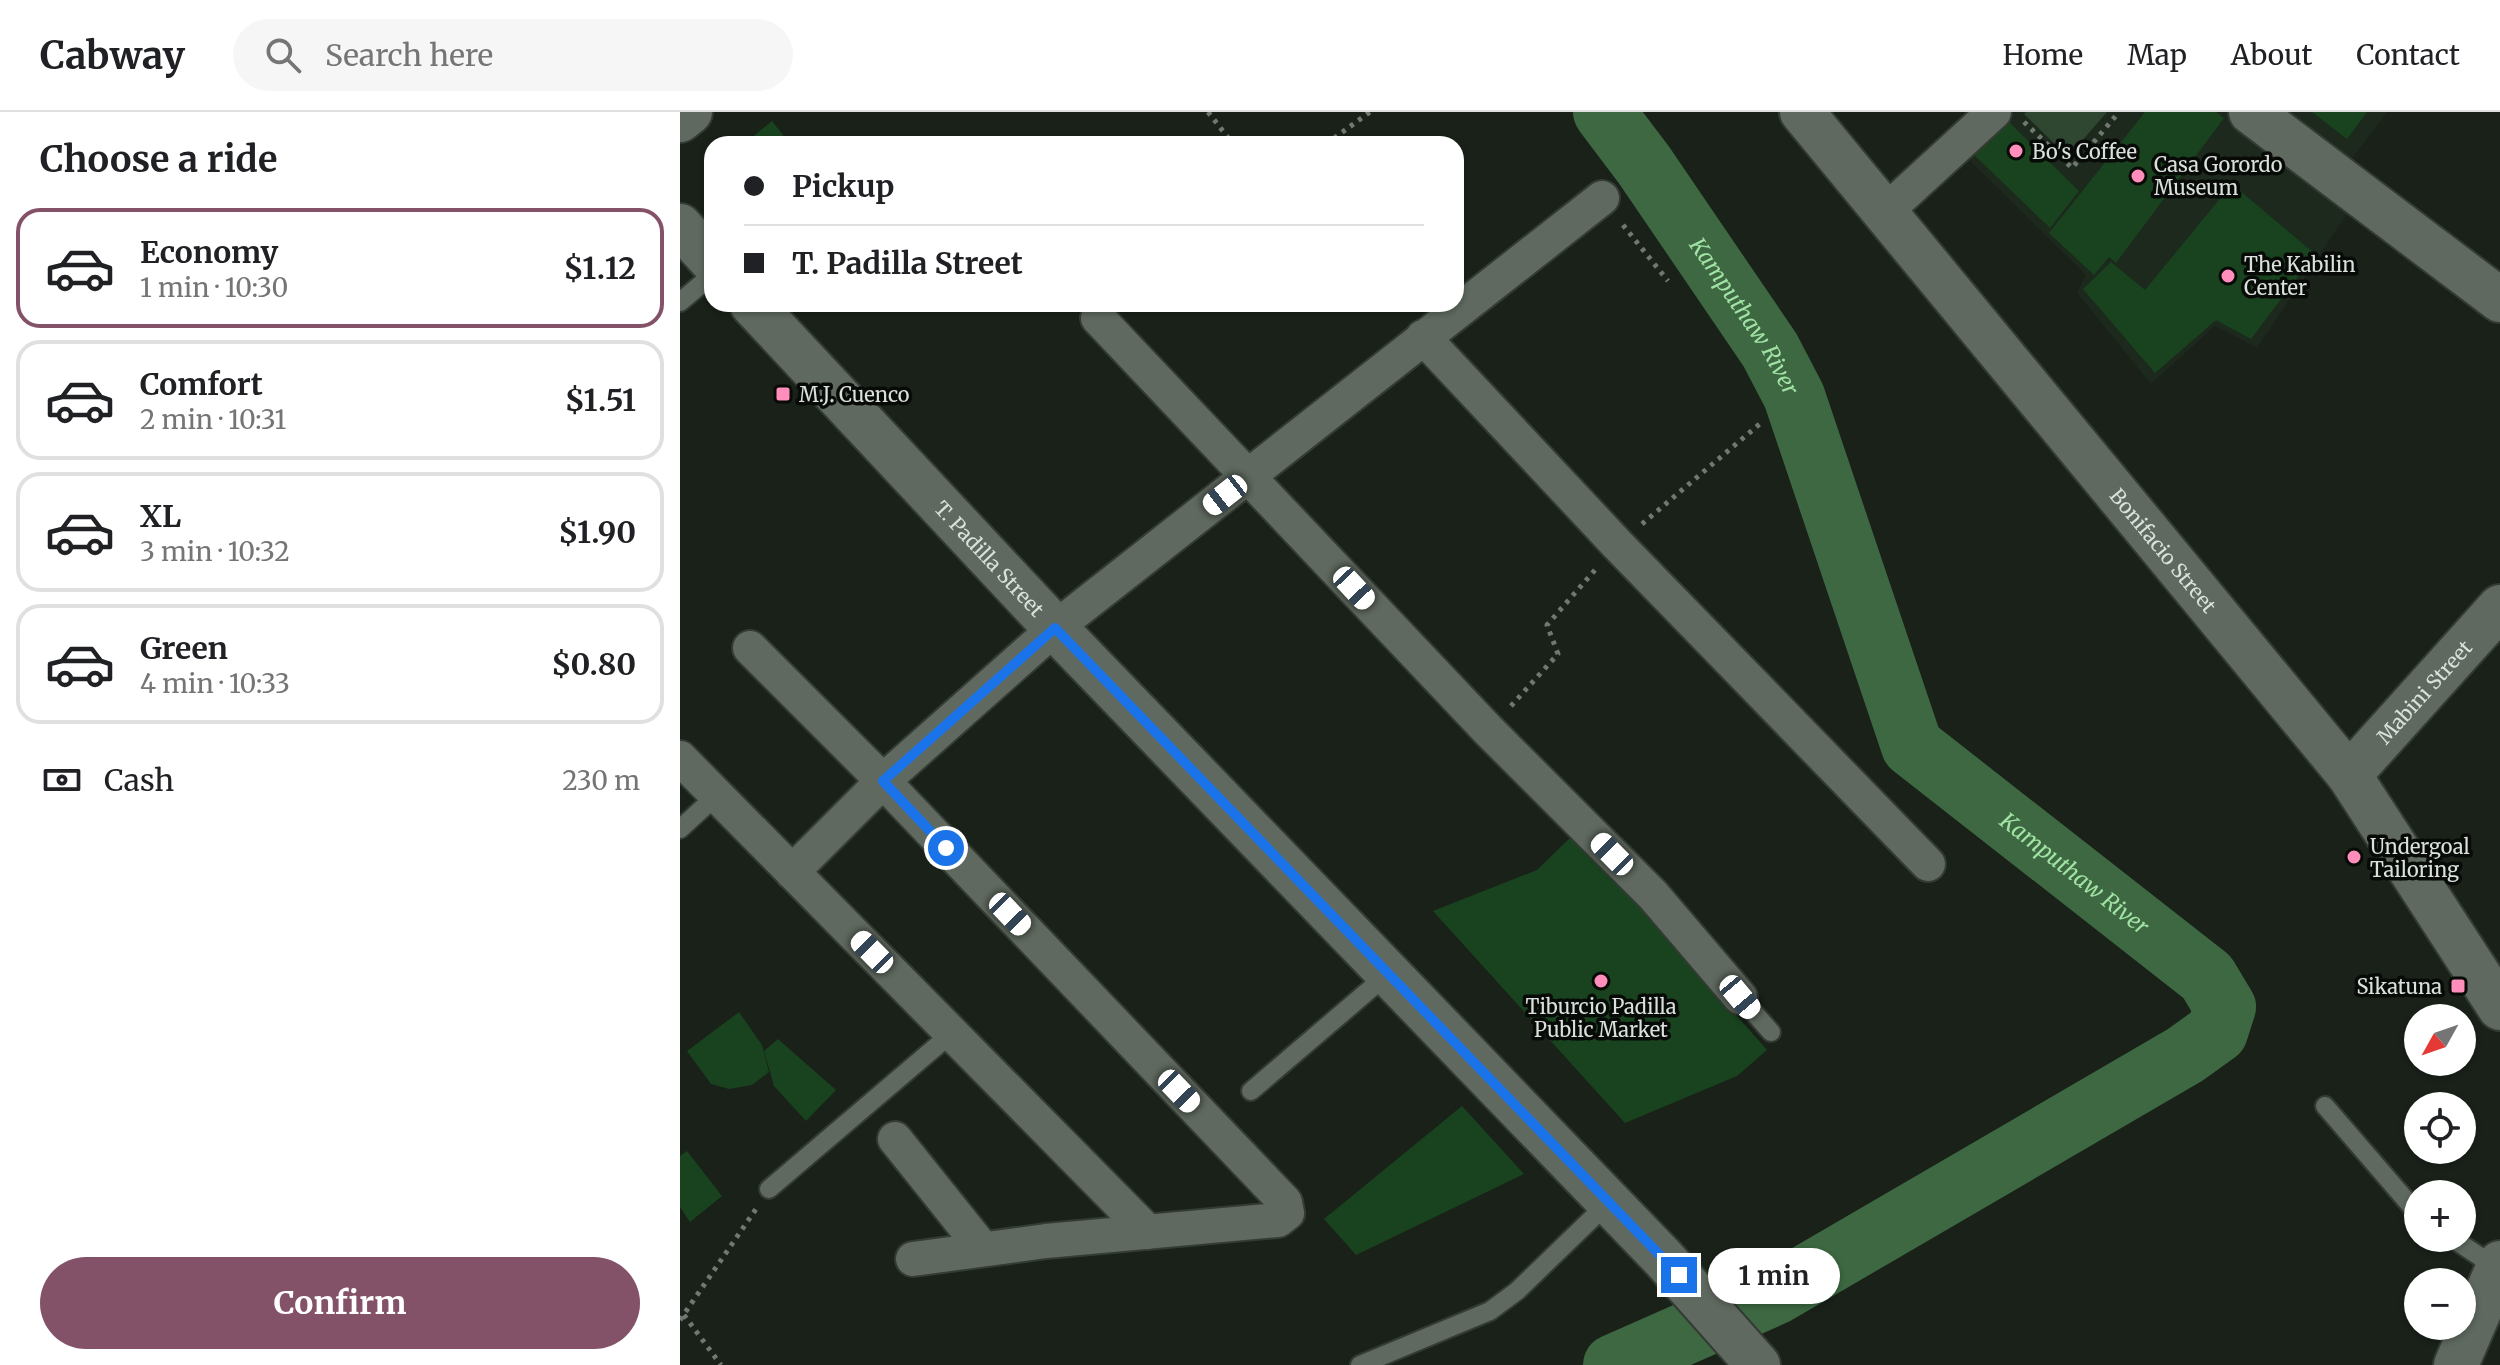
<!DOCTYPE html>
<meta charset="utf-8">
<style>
body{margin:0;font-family:Merriweather,serif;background:#f6f6f6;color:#202124;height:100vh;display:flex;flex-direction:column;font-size:30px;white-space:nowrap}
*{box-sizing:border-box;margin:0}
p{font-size:26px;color:#757577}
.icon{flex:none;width:44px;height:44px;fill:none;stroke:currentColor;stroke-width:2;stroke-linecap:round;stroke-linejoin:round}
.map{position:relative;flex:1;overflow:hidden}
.panel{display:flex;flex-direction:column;background:#fff;width:680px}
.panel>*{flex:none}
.top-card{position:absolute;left:24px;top:24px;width:760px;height:176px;border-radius:24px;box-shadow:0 2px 6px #0004;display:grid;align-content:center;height:176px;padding:0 40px;background:#fff}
.needle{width:52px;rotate:230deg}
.fabs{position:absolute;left:1724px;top:892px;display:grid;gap:16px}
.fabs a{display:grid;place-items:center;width:72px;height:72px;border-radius:50%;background:#fff;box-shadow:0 2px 6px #0004;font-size:40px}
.end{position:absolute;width:36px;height:36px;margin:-18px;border:10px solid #1a73e8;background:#fff;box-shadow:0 0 0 4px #fff}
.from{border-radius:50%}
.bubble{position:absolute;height:56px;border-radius:28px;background:#fff;box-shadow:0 2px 6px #0004;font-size:26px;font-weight:700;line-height:56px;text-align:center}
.car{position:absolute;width:24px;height:48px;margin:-24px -12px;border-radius:10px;box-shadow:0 0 6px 2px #0007;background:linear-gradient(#fff 24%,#345 0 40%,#fff 0 76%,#345 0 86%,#fff 0)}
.top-card b{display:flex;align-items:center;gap:28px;height:76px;font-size:30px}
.top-card b+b{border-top:2px solid #e0e0e0}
.top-card i{width:20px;height:20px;background:#202124}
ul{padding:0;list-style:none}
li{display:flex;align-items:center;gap:24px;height:120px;margin:0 16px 12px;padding:0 24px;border:4px solid #e0e0e0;border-radius:24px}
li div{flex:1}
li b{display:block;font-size:30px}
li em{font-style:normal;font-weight:700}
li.active{border-color:#845268}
li>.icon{width:72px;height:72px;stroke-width:1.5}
h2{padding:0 40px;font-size:36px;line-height:96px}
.pay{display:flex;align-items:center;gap:20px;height:88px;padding:0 40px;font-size:30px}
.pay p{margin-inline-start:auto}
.primary-button{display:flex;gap:16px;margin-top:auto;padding:16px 40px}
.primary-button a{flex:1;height:92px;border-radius:48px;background:#845268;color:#fff;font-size:32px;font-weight:700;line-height:92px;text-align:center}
header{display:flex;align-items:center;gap:48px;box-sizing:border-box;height:112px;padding:0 40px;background:#fff;border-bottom:2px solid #e0e0e0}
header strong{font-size:38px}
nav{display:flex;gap:44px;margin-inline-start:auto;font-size:28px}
.search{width:560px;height:72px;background:#f6f6f6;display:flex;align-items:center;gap:20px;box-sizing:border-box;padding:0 28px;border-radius:44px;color:#757577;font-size:30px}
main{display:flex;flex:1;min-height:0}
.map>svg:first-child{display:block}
.built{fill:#1c291c}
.green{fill:#2f4731}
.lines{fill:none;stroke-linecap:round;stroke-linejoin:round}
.river{stroke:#3d6841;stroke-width:62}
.building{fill:#19431e}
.lane-casing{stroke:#343a34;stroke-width:22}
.street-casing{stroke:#343a34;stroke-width:38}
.secondary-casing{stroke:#343a34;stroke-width:48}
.path{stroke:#717872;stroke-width:5;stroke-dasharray:4 6;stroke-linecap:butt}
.lane{stroke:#5f695f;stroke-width:18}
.street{stroke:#5f695f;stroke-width:34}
.secondary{stroke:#5f695f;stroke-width:44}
.route{stroke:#1a73e8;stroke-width:10}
.poi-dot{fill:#ff8eba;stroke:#070a07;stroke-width:3}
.labels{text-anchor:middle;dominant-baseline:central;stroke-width:7;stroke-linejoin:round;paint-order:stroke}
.poi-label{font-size:20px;fill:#dae0db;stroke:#070a07;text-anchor:start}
.street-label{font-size:20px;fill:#dae0db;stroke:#070a07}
.water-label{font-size:22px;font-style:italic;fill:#a1e3a5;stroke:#070a07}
</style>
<header>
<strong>Cabway</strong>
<div class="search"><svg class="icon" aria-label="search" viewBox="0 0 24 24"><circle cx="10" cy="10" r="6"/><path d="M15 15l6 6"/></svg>Search here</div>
<nav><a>Home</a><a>Map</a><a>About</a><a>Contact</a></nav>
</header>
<main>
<section class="panel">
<h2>Choose a ride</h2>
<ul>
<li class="active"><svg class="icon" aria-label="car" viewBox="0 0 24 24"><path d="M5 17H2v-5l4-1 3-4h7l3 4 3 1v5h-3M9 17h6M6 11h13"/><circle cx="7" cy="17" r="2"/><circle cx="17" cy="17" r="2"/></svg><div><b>Economy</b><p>1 min · 10:30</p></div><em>$1.12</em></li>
<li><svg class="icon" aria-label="car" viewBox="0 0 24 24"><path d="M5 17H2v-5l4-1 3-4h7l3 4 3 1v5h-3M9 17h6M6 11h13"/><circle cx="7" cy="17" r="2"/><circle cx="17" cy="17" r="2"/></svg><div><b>Comfort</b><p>2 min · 10:31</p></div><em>$1.51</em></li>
<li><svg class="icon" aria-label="car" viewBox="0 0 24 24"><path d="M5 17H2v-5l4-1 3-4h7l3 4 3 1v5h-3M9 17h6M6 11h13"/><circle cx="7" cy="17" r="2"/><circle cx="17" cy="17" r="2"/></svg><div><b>XL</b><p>3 min · 10:32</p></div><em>$1.90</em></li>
<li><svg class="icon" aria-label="car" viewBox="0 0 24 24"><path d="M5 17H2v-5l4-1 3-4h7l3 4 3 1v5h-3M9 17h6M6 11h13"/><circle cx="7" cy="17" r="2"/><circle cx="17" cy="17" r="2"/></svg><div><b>Green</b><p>4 min · 10:33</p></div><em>$0.80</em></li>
</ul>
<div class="pay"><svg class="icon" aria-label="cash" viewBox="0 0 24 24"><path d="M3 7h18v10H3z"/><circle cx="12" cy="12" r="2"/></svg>Cash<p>230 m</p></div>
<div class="primary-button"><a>Confirm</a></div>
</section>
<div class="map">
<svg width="1820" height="1253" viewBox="0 0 1820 1253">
<rect width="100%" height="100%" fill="#192119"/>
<!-- built -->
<path class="built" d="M1335 0H1547L1667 102 1577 236 1535 214 1471 272 1397 181 1406 163 1284 43Z
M1600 0H1707L1668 52Z"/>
<!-- green -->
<path class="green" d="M1346 0H1427L1388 45 1344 2Z"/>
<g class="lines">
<!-- river -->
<path class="river" id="s1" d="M924 0 964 53 1090 238 1114 284 1232 634 1527 865 1545 895 1537 920 1505 943 1095 1182 934 1253"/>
</g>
<!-- building -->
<path class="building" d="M1465 0H1536L1544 6 1436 151 1429 145 1414 163 1369 121Z
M1632 0H1687L1667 27Z
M92 9 110 32H64Z
M1328 9 1399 79 1370 116 1293 42Z
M32 59V91L24 81V71L26 64Z
M1552 72 1635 142 1571 227 1536 208 1475 261 1403 177 1431 150 1465 178Z
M895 721 1087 938 1057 964 945 1011 753 799 857 758Z
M59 900 82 933 89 960 72 973 49 977 31 972 7 939Z
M98 927 156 978 126 1009 94 974 84 939Z
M782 994 844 1062 676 1143 644 1107Z
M7 1039 42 1084 10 1110 0 1095V1044Z"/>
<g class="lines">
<!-- lane casing -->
<g class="lane-casing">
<path id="lane" d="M0 190 32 163
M0 717 37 683
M1060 885 1091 920
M571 979 709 861
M1645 994 1738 1102
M89 1077 272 921
M1772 1126 1817 1156
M680 1253 810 1199 837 1179 928 1091"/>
</g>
<!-- street casing -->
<g class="street-casing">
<path id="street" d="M1205 100 1314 0
M418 206 808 618 973 783 1060 885
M743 225 937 432 1248 752
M70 536 203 669 605 1090 607 1101 598 1108 366 1129 233 1147
M0 646 468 1120
M112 760 203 669 375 516 922 86
M215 1027 303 1137"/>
</g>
<!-- secondary casing -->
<g class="secondary-casing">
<g id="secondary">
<path id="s2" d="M1122 0 1669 663 1820 896"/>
<path d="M1571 0 1820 188"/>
<path d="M0 8 10 0"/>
<path d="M0 114 32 149"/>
<path id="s3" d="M72 192 375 516 984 1147 1078 1253"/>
<path id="s4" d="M1669 663 1820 495"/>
<path d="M1776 1253 1820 1151"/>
</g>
</g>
<!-- path -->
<path class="path" d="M528 0 553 32
M1344 10 1392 56 1439 0
M646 32 690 0
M943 113 988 169
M962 412 1082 310
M831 594 878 542 867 513 915 458
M4 1203 41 1253
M0 1208 76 1097"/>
<!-- lane -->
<use href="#lane" class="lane"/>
<!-- street -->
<use href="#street" class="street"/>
<!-- secondary -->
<use href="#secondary" class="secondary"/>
</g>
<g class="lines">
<!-- route -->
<path class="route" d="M266 736 203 669 375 516 999 1163"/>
</g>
<!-- markers -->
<g class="poi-dot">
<circle cx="1336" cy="39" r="8"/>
<circle cx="1458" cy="64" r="8"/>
<circle cx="1548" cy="164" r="8"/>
<rect x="95" y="274" width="16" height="16" rx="4"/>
<circle cx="1674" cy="745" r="8"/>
<circle cx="921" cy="869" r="8"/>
<rect x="1770" y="866" width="16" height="16" rx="4"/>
</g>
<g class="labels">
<!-- poi labels -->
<g class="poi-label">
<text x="1352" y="39">Bo's Coffee</text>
<text x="1474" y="52">Casa Gorordo<tspan x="1474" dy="23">Museum</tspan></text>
<text x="1564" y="152">The Kabilin<tspan x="1564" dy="23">Center</tspan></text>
<text x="119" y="282">M.J. Cuenco</text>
<text x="1690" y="734">Undergoal<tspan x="1690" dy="23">Tailoring</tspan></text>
<text x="1762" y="874" text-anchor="end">Sikatuna</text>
<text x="921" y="894" text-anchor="middle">Tiburcio Padilla<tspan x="921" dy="23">Public Market</tspan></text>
</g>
<!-- street labels -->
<g class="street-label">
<text stroke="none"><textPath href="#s2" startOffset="568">Bonifacio Street</textPath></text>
<text stroke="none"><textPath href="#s3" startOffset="348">T. Padilla Street</textPath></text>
<text stroke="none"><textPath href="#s4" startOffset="112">Mabini Street</textPath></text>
</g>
<!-- water labels -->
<g class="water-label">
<text stroke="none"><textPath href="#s1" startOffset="248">Kamputhaw River</textPath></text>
<text stroke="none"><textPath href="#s1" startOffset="918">Kamputhaw River</textPath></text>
</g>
</g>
</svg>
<div class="fabs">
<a><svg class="needle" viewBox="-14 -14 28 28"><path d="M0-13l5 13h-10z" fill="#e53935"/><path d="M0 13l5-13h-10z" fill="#757577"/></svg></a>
<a><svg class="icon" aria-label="locate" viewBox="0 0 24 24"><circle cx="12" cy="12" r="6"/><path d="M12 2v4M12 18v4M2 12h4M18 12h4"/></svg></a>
<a>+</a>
<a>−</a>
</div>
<i class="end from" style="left:266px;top:736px"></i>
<i class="end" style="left:999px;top:1163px"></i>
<div class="bubble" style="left:1028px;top:1136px;width:132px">1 min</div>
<i class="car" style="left:545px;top:383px;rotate:232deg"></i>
<i class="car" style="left:674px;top:476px;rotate:137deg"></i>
<i class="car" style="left:932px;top:742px;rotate:315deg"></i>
<i class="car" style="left:330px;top:802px;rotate:136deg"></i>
<i class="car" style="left:192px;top:840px;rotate:315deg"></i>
<i class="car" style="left:1060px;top:885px;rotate:140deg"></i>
<i class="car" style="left:499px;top:979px;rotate:136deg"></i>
<div class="top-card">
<b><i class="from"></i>Pickup</b>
<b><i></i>T. Padilla Street</b>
</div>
</div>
</main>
